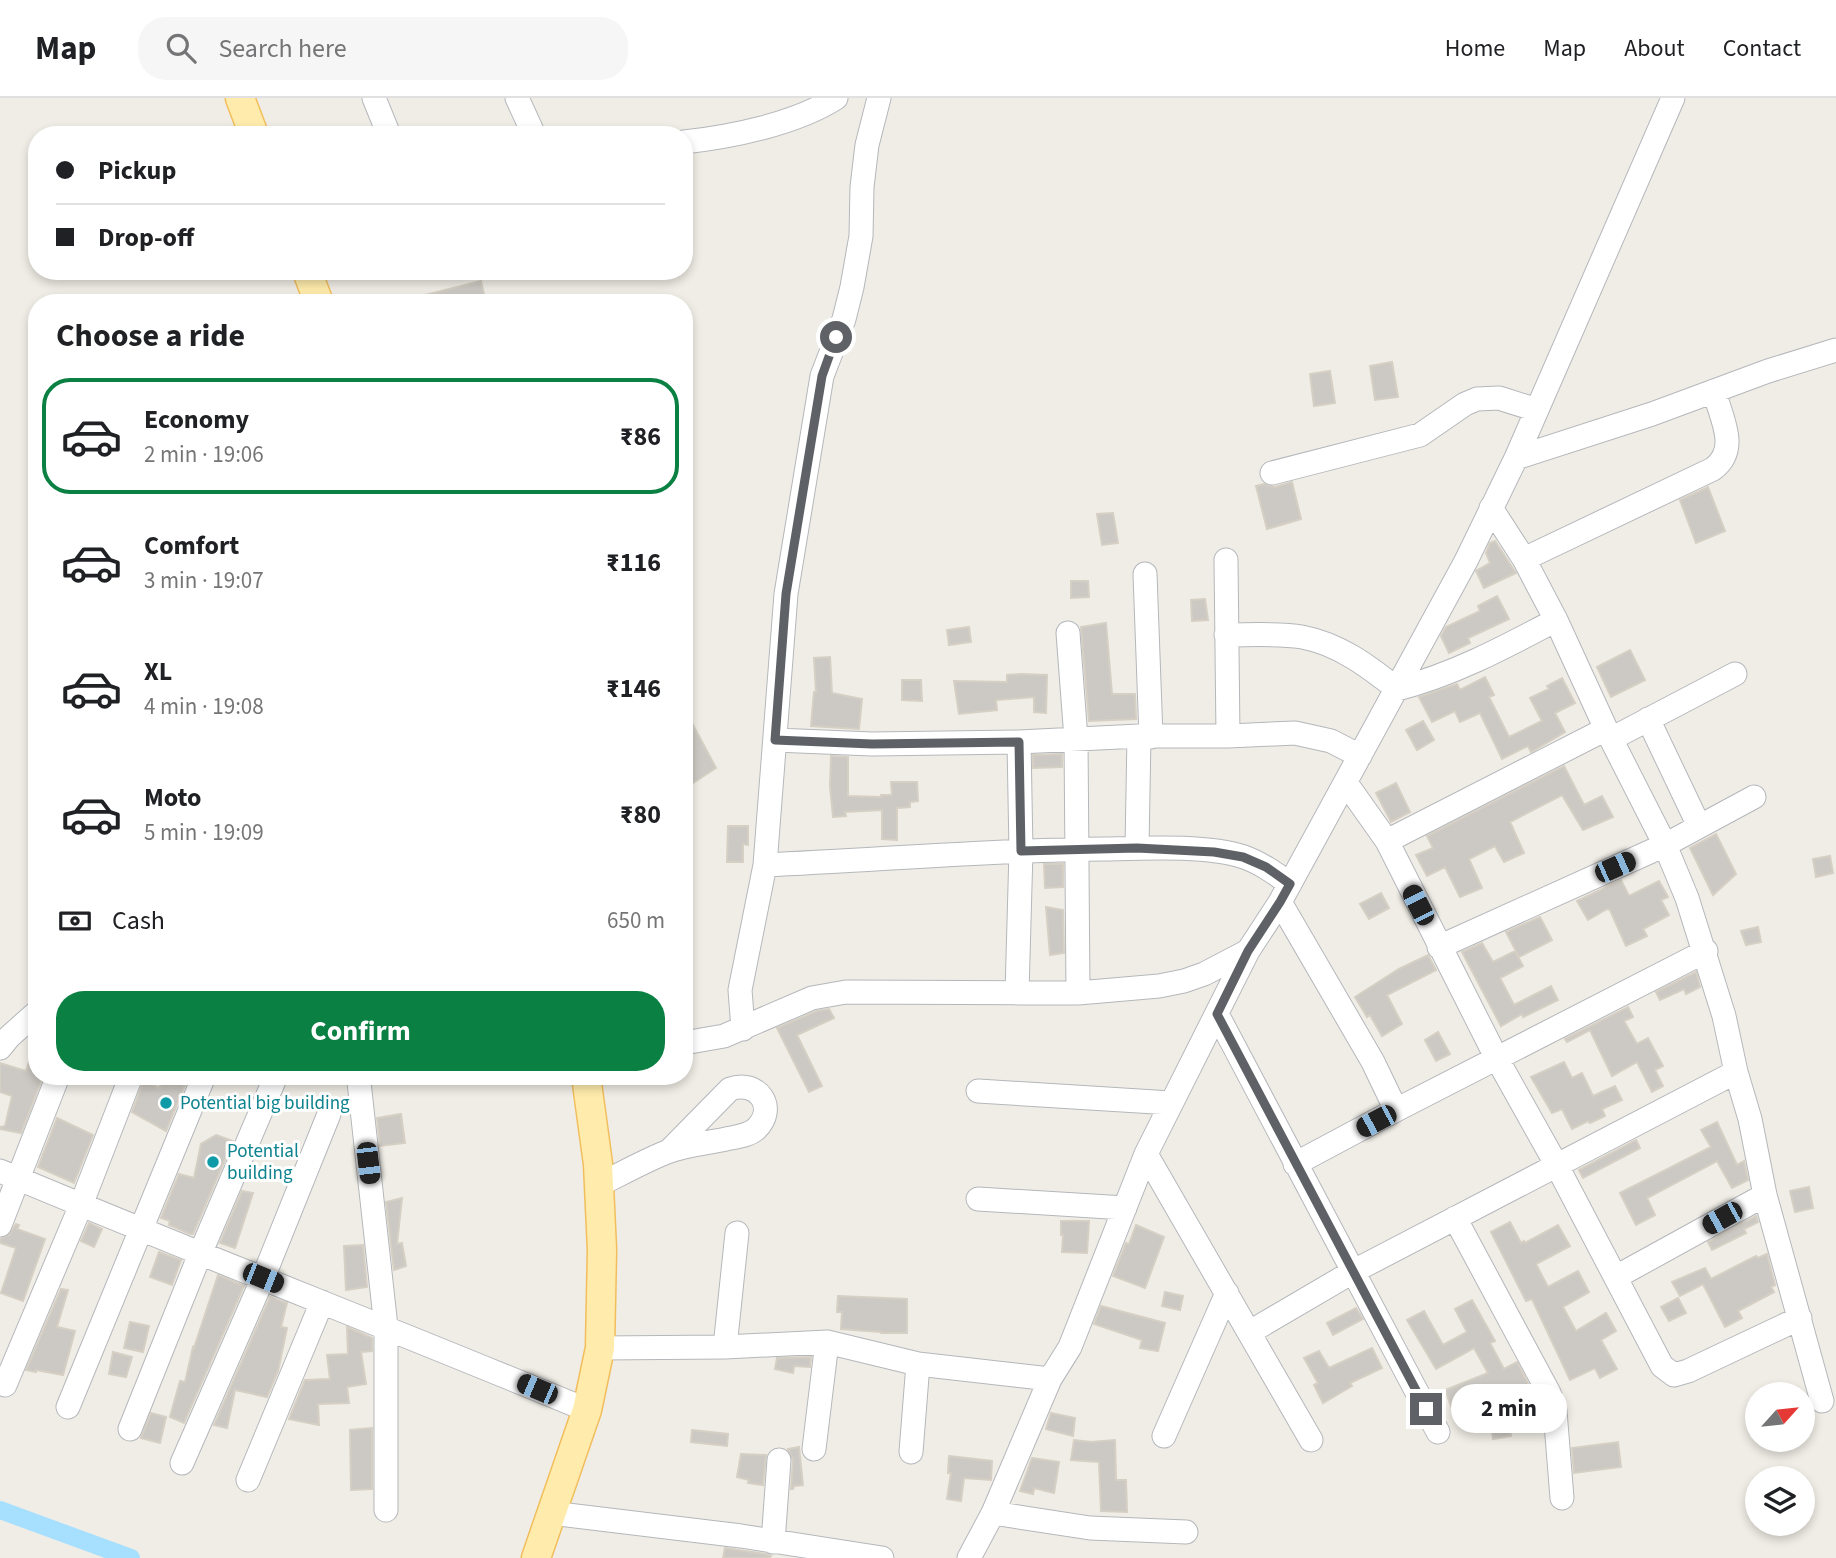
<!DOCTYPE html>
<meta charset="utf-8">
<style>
body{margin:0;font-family:"Source Sans 3",sans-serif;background:#f6f6f6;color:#202124;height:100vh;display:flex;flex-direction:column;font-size:26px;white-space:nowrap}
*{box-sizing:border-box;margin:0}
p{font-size:23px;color:#757577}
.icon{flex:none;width:38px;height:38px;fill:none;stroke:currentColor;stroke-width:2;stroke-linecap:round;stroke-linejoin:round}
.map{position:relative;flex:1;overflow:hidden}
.side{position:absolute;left:28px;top:196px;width:665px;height:791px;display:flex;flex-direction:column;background:#fff;border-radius:28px;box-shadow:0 4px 10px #0003}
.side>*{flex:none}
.hud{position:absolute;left:28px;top:28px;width:665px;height:154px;border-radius:28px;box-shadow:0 4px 10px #0003;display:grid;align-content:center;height:154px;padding:0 28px;background:#fff}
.needle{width:46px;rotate:63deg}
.buttons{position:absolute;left:1745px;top:1284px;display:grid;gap:14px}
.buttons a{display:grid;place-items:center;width:70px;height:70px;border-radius:50%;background:#fff;box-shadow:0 4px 10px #0003;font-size:35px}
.end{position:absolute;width:32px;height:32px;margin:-16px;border:9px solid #5e6267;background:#fff;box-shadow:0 0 0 4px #fff}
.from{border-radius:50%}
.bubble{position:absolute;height:49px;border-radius:24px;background:#fff;box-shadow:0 4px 10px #0003;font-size:23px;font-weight:700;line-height:49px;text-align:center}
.car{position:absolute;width:21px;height:42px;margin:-21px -10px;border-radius:9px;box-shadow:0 0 5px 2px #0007;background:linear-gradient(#222 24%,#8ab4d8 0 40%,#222 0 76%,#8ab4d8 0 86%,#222 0)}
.hud b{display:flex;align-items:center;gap:24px;height:66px;font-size:26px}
.hud b+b{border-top:2px solid #e0e0e0}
.hud i{width:18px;height:18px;background:#202124}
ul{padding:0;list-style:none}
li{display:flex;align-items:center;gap:21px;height:116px;margin:0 14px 10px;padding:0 14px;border:4px solid transparent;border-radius:28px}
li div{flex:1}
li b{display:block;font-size:26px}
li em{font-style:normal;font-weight:700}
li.active{border-color:#0b8043}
li>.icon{width:63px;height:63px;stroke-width:1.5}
h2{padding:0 28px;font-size:32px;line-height:84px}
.pay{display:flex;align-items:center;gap:18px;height:77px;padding:0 28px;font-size:26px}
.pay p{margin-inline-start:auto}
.action{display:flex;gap:14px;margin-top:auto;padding:14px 28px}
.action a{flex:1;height:80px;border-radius:28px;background:#0b8043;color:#fff;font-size:28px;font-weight:700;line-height:80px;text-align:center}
header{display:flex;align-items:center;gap:42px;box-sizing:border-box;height:98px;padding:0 35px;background:#fff;border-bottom:2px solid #e0e0e0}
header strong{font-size:33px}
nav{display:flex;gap:38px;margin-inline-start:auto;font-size:24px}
.search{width:490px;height:63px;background:#f6f6f6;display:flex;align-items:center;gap:18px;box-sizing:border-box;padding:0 24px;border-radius:28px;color:#757577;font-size:26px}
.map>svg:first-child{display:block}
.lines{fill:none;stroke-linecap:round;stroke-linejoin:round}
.canal{stroke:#a7dfff;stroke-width:18}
.building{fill:#ccc8c3;stroke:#d5cfc4;stroke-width:2}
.minor-casing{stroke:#b4b7bb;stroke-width:25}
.major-casing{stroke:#f2be5d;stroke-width:31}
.minor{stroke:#fff;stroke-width:23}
.major{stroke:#ffecac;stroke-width:28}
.route{stroke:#5e6267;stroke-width:9}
.culture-dot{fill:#0f9aa8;stroke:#fff;stroke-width:2.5}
.labels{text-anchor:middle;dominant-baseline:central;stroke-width:6;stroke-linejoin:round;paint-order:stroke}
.culture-label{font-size:19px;fill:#0d838f;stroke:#fff;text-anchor:start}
</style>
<header>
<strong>Map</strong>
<div class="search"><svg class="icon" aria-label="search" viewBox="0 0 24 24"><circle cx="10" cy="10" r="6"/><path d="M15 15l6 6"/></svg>Search here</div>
<nav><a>Home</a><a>Map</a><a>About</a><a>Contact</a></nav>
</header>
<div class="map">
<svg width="1836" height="1460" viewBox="0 0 1836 1460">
<rect width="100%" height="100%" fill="#f0ede6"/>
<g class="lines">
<!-- canal -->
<path class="canal" d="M0 1412 131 1460"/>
</g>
<!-- building -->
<path class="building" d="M481 183 486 205H413V200Z
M1392 264 1398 299 1375 302 1370 268Z
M1330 273 1335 305 1314 308 1310 276Z
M1292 384 1301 421 1267 431 1256 388 1264 386 1275 389Z
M1708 389 1725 433 1696 445 1680 402Z
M1113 415 1118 445 1102 447 1097 416Z
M1495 443 1516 475 1484 490 1476 473 1490 465 1486 455 1490 445Z
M1071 483H1088L1089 499 1071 500Z
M1497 498 1509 521 1468 540 1470 545 1449 555 1441 538 1446 529 1480 513 1478 508Z
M1205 501 1208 522 1192 523 1191 502Z
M1106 525 1112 596H1135L1136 621 1089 623 1081 529Z
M969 529 971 544 949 547 947 532Z
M1630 552 1645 582 1611 599 1597 569Z
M830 559 832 595 862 601 859 631 811 628 814 594H816L814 560Z
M1021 576 1047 577 1046 615 1034 614V599L996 602 997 612 959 616 954 583 1007 584V577Z
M1485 579 1494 597 1489 599 1509 639 1542 623 1530 600 1549 591 1547 588 1562 580 1575 605 1555 615 1565 634 1531 654 1528 648 1502 661 1480 615 1460 624 1455 613 1432 624 1419 599 1457 586 1460 592Z
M902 582H921L922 603 902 602Z
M684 610 716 670 684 691Z
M1423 623 1434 642 1417 652 1406 632Z
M1062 656V669L1033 670V657Z
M831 658 848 659V698L881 699V697H892L891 684H917L918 703 910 704V709L897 710V742L882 741V712L845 714 846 718 833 719 830 688Z
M1564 668 1584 707 1602 698 1613 719 1583 732 1562 697 1510 724 1524 755 1504 764 1495 748 1469 761 1482 790 1460 799 1445 769 1427 778 1416 757 1433 750 1427 738Z
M1396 685 1410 714 1391 724 1376 695Z
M728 728H748V747L743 746V764H727Z
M1716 736 1736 776 1713 797 1690 750Z
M1830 758 1833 775 1816 779 1813 761Z
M1044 766H1063V789L1045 790Z
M1621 782 1629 798 1659 783 1668 799 1661 802 1669 817 1643 831 1647 838 1626 848 1610 812 1607 811 1588 822 1577 803Z
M1381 795 1389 810 1369 821 1360 806Z
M1046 809 1063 812 1064 855 1050 857Z
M1540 819 1552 842 1519 859 1506 834Z
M1758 829 1761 844 1746 847 1741 833Z
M1482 845 1493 864 1515 853 1523 868 1500 880 1514 907 1551 888 1558 902 1523 919 1522 916 1501 928 1462 854Z
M1428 857 1436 872 1387 897 1402 926 1382 938 1370 917 1367 919 1355 899 1399 871Z
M1696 874 1700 889 1686 896 1684 891 1660 902 1656 894Z
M1628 909 1633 919 1624 923 1637 946 1648 940 1663 968 1655 972 1663 988 1652 994 1637 964 1612 978 1590 932 1567 944 1565 941Z
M829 911 834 920 797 937 822 988 809 994 777 930 817 913Z
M1438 934 1450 956 1436 963 1425 942Z
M34 949H37V978H43L21 1035 0 1031V1029L5 1028 12 998 0 994V965L26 973Z
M1564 964 1572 980 1582 975 1593 998 1615 988 1622 1002 1602 1011 1605 1018 1590 1025 1588 1023 1572 1031 1562 1011 1552 1015 1531 979Z
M164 978 185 987 166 1033 132 1014 144 982 159 990Z
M401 1016 405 1045 380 1048 377 1020Z
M57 1020 93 1037 74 1085 38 1069Z
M1717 1024 1737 1067 1744 1063 1748 1082 1732 1090 1717 1063 1647 1100 1655 1117 1636 1127 1620 1095 1711 1049 1701 1032Z
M216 1037 233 1043 193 1136H190L169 1127 170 1123 161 1120 179 1076 194 1080 201 1046Z
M1636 1042 1640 1050 1583 1080 1579 1072Z
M1809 1089 1813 1110 1795 1114 1790 1093Z
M242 1093 253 1095 235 1150 220 1145Z
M402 1100 397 1146 402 1145 406 1168 394 1172 386 1104Z
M1756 1118 1758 1124 1744 1131 1746 1135 1712 1152 1708 1144Z
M1061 1123H1089L1087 1155 1062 1154 1063 1137H1061Z
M1510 1124 1521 1145 1524 1143 1525 1145 1558 1127 1570 1148 1536 1166 1548 1189 1578 1173 1589 1194 1563 1209 1576 1233 1606 1215 1616 1233 1601 1242 1617 1271 1600 1280 1595 1270 1570 1282 1532 1201 1526 1203 1491 1134Z
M89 1125 102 1131 94 1149 81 1143Z
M16 1126 19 1127 17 1131 45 1141 23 1203 1 1195 16 1150 0 1145V1141L9 1137Z
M1136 1127 1164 1139 1145 1190 1113 1178 1126 1145 1129 1146Z
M363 1147 367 1189 346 1192 344 1148Z
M159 1154 181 1162 172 1187 150 1179Z
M1767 1156 1775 1187 1771 1189 1774 1194 1738 1213 1742 1220 1725 1229 1703 1186 1680 1198 1672 1184 1705 1170 1711 1181 1756 1158 1758 1160Z
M218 1177 244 1188 184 1325 170 1319 180 1283 185 1284 193 1249 194 1250Z
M61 1191 68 1192 57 1229 75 1233 63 1277 36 1272V1274L26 1272Z
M1165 1194 1183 1198 1180 1212 1162 1208Z
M838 1198 907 1201V1235H881V1234L841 1231 842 1214H837Z
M270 1199 287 1205 281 1229 287 1230 278 1273 267 1299 235 1292 227 1330 214 1327Z
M1678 1200 1686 1215 1669 1223 1661 1209Z
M1472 1202 1495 1243 1490 1245 1504 1271 1517 1264 1536 1301 1541 1316 1542 1323 1510 1328 1511 1338 1493 1341 1488 1302 1453 1313 1445 1292 1488 1275 1474 1250 1436 1271 1407 1222 1424 1213 1443 1247 1467 1234 1455 1211Z
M1101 1208 1165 1225 1158 1253 1140 1250 1142 1242 1094 1226Z
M1356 1210 1363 1221 1333 1237 1327 1225Z
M130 1224 149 1228 143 1254 124 1250Z
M347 1229 372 1240V1253L361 1254 366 1286 347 1289 349 1305 318 1306 319 1327 289 1321 305 1282 330 1281 327 1257 348 1256Z
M1372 1250 1382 1270 1350 1285 1352 1288 1323 1305 1314 1287 1318 1285 1304 1260 1319 1253 1329 1270Z
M113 1254 132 1259 126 1279 109 1276Z
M811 1259 810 1269 794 1268 793 1275 775 1271 777 1260Z
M151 1315 166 1319 160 1345 141 1340Z
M1051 1315 1075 1320 1073 1338 1046 1331Z
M372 1330V1391L351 1392 350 1332Z
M692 1332 728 1336 727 1348 691 1344Z
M1074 1342 1091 1344 1115 1342 1116 1382H1126L1127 1414 1101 1413 1099 1364 1071 1362Z
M1618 1344 1621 1369 1574 1375 1572 1350Z
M799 1349 803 1387 794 1388 793 1391H791L793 1362 788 1351Z
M741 1356 766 1357 763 1387 748 1385 749 1382 737 1379Z
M949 1358 992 1363 991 1382 964 1380 961 1403 947 1401 951 1375H948Z
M1032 1360 1059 1364 1054 1395 1034 1390 1033 1396 1020 1393Z
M725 1450 766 1456 771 1458 770 1460H723Z"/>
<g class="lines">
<!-- minor casing -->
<g class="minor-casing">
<path id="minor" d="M374 0 389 37
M517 0 534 37
M684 44C731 39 795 26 836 0
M1516 360 1652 316 1768 273 1836 252
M1272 375 1420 337 1465 306 1477 301 1499 300 1537 312
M1491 410 1524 461 1556 522 1606 631 1665 747 1687 800 1724 918 1736 974 1750 1021 1765 1097 1822 1303
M1524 461 1713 371C1740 351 1721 320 1714 293
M1226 462 1228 638
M1145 476 1151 639
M1068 535 1076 641 1078 895
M1226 537C1250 537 1278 535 1302 539 1339 546 1368 568 1397 591 1453 577 1505 549 1556 522
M1648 621 1699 728
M1611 641 1735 576
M775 642 872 646 1019 644 1139 638H1228L1295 635 1331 643 1360 658
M1346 685 1387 743 1496 959 1556 1066 1662 1268 1674 1277 1688 1273 1800 1220
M1387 743 1606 631
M1137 750 1139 638
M765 767C879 762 992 752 1106 751 1146 750 1207 747 1244 759 1261 765 1276 776 1290 786
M1280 804 1373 964 1396 1012 1706 853
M1439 849 1665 747 1754 699
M1017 895 1021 753 1019 644
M1217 916 1438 1334
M743 931 740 892 765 767 786 496 822 278 844 221 852 189 861 138 862 89 867 47 879 0
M684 945 724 938 812 900 846 894 1078 895 1159 888 1184 883 1204 876 1248 853 1280 804 1466 463 1516 360 1673 0
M0 950 9 939 37 914
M359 984 386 1229V1412
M978 993 1171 1005
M1146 1056 1311 1342
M1295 1066 1396 1012
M0 1073C195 1155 392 1231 587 1312
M599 1087C621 1076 644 1063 667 1054 685 1047 707 1045 726 1041 736 1039 748 1038 756 1031 778 1010 758 981 730 991L669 1053
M978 1101 1125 1110
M1455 1120 1549 1295 1555 1313 1562 1400
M0 1127 58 978
M1616 1179 1765 1097
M1250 1234 1354 1173 1736 974
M725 1249 737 1135
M600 1250 725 1249 827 1244 918 1266 1050 1281
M5 1287 81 1107 131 978
M68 1309 204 978
M130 1331 200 1156 276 978
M1164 1338 1227 1195
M814 1351 827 1244
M911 1354 918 1266
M182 1365 263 1180 329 1016
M248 1382 322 1204
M551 1415 741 1438 882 1460
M993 1415 1090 1430 1186 1434
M773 1444 779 1362
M969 1460 993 1415 1050 1281 1070 1249 1146 1056 1248 853"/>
</g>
<!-- major casing -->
<g class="major-casing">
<path id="major" d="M240 0 254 37
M307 173 319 205
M536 1460 587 1312 600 1250 602 1152 598 1066 586 978"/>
</g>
<!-- minor -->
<use href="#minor" class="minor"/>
<!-- major -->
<use href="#major" class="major"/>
</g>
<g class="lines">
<!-- route -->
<path class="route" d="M836 239 822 278 786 496 775 642 872 646 1019 644 1021 753 1137 750 1214 754 1243 759 1266 769 1290 786 1280 804 1248 853 1217 916 1426 1311"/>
</g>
<!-- markers -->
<g class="culture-dot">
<circle cx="166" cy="1005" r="7"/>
<circle cx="213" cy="1064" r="7"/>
</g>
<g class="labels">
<!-- culture labels -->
<g class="culture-label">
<text x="180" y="1005">Potential big building</text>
<text x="227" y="1053">Potential<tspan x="227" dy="22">building</tspan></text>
</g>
</g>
</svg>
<div class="buttons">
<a><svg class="needle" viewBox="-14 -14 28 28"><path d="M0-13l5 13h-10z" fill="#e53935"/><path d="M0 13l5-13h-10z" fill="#757577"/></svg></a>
<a><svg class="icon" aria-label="layers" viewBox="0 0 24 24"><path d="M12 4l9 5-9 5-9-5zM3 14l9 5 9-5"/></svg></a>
</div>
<i class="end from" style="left:836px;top:239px"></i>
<i class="end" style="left:1426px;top:1311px"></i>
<div class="bubble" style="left:1451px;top:1286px;width:116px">2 min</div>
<i class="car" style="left:1615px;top:769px;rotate:66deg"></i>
<i class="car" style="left:1418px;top:807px;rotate:333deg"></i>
<i class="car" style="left:1376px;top:1023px;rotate:242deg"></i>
<i class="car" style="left:368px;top:1065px;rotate:173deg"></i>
<i class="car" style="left:1722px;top:1120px;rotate:241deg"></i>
<i class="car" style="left:263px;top:1180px;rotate:112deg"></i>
<i class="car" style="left:537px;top:1291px;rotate:293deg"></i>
<div class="hud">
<b><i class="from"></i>Pickup</b>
<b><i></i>Drop-off</b>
</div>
<section class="side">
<h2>Choose a ride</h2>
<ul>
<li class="active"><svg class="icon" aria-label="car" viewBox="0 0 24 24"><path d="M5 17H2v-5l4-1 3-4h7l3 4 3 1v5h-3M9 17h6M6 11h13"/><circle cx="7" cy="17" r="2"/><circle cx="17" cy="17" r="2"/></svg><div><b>Economy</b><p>2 min · 19:06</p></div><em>₹86</em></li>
<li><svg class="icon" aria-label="car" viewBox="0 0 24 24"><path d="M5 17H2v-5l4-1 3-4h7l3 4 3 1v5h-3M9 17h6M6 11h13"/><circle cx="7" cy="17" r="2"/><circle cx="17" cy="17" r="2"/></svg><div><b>Comfort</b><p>3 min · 19:07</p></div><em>₹116</em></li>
<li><svg class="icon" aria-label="car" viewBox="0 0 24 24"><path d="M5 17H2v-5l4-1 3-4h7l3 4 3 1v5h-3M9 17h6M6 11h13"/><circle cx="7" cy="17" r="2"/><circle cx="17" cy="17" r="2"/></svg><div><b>XL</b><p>4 min · 19:08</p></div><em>₹146</em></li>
<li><svg class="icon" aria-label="car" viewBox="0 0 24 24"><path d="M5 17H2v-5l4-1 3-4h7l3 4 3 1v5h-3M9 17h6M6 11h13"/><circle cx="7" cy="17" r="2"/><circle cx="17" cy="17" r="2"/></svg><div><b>Moto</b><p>5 min · 19:09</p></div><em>₹80</em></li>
</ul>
<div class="pay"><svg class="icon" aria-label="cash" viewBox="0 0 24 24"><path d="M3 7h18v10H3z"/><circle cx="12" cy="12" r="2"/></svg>Cash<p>650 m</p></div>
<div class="action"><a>Confirm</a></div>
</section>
</div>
